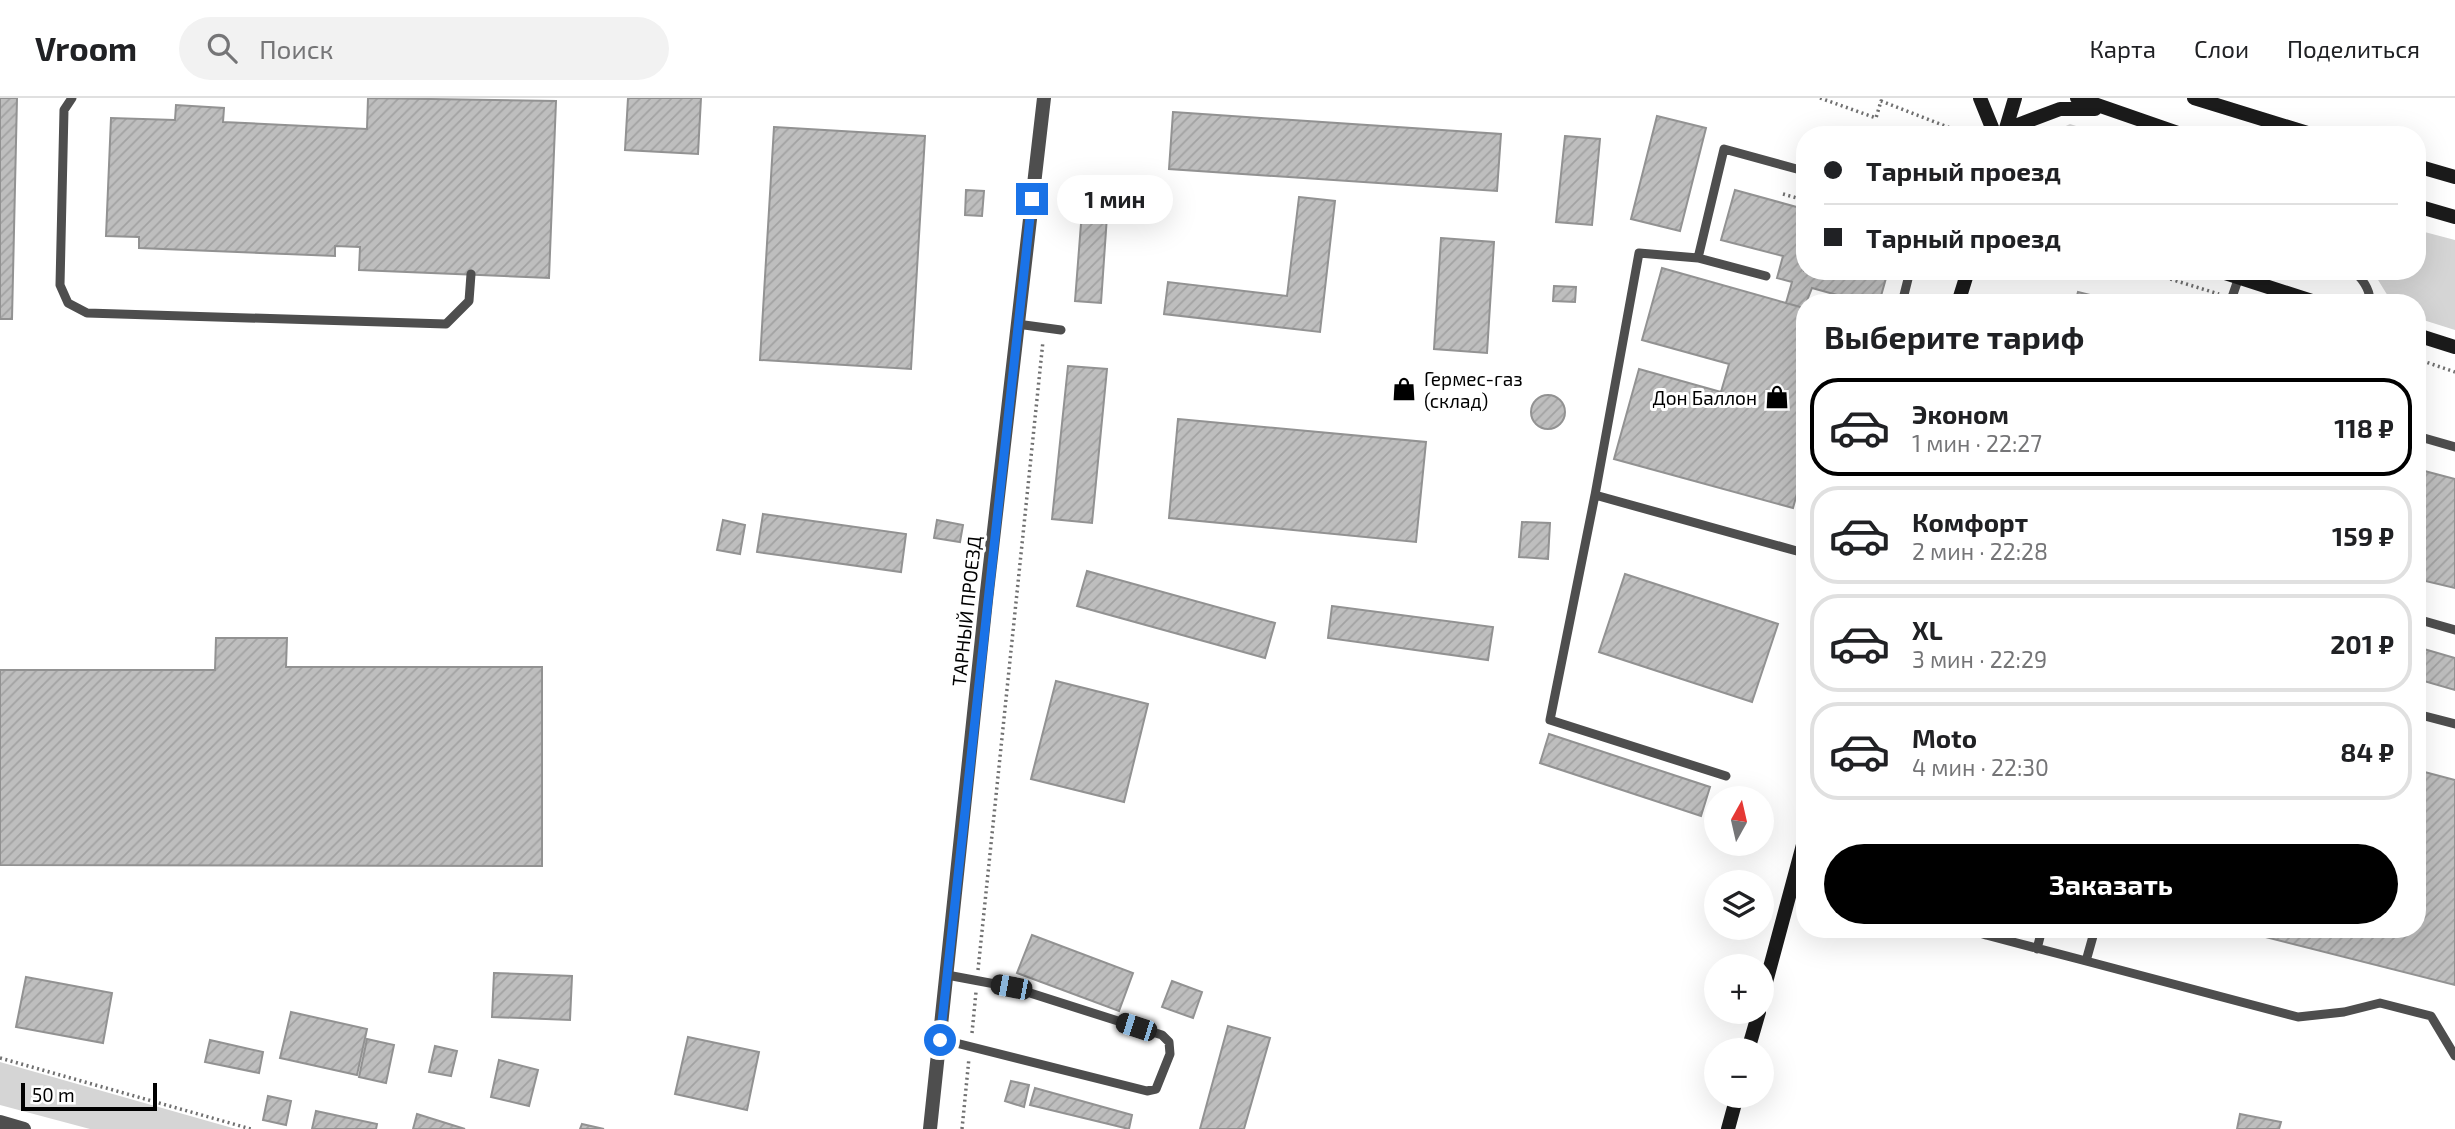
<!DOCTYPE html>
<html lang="ru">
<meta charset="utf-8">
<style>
body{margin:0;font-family:"Exo 2",sans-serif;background:#f2f2f2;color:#202124;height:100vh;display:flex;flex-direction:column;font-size:26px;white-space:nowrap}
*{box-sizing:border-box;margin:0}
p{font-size:23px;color:#757577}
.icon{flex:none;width:38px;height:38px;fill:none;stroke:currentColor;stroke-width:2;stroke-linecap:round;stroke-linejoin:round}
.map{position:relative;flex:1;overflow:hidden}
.details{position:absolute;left:1796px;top:196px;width:630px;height:644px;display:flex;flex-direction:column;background:#fff;border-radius:28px;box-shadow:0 7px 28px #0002}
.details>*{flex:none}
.hud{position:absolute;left:1796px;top:28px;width:630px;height:154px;border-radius:28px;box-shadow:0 7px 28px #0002;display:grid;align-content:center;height:154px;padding:0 28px;background:#fff}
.needle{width:46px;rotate:8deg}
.buttons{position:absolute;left:1704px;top:688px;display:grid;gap:14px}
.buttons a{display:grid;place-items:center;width:70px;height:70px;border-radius:50%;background:#fff;box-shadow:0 7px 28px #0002;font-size:35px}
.scale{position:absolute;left:21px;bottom:18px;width:136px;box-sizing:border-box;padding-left:7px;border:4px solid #000;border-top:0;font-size:19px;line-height:24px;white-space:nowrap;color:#000;-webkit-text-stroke:5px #fff;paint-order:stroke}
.end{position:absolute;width:32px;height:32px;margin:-16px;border:9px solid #1a73e8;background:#fff;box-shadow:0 0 0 4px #fff}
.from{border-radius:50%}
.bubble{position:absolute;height:49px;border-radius:24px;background:#fff;box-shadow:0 7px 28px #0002;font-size:23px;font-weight:700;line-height:49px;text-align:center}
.car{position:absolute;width:21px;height:42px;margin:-21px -10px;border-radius:9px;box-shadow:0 0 5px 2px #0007;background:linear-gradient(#222 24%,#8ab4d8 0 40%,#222 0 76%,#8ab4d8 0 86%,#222 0)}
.hud b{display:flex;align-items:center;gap:24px;height:66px;font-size:26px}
.hud b+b{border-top:2px solid #e0e0e0}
.hud i{width:18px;height:18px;background:#202124}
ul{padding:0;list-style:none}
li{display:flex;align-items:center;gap:21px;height:98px;margin:0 14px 10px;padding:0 14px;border:4px solid #e0e0e0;border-radius:28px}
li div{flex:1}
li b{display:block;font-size:26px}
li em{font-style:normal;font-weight:700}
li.current{border-color:#000}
li>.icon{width:63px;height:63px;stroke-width:1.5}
h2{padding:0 28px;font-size:32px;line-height:84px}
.primary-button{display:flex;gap:14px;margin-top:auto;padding:14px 28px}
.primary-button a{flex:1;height:80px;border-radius:42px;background:#000;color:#fff;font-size:28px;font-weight:700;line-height:80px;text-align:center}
header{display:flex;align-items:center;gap:42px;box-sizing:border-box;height:98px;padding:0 35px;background:#fff;border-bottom:2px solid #e0e0e0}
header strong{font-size:33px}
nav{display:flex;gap:38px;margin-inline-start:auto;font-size:24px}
.search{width:490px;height:63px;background:#f2f2f2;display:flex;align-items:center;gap:18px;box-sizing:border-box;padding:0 24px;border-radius:38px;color:#757577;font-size:26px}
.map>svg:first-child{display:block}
.grass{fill:#d5d5d5}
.building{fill:url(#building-hatch);stroke:#929292;stroke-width:2}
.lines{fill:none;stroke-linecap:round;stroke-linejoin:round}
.path{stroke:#707070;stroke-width:3.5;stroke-dasharray:2 3.5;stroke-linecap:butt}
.lane{stroke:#4e4e4e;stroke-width:9}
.street{stroke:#4e4e4e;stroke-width:14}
.secondary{stroke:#1b1b1b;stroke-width:14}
.route{stroke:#1a73e8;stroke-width:9}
.labels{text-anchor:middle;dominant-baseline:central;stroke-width:6;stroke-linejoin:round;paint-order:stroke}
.poi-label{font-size:19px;fill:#000;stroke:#fff;text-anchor:start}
.street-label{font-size:19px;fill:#000;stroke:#fff}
</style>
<header>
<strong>Vroom</strong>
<div class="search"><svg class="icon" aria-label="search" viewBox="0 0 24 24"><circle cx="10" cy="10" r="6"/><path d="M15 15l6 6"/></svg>Поиск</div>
<nav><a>Карта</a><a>Слои</a><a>Поделиться</a></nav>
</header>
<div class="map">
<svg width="2455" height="1031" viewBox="0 0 2455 1031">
<defs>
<pattern id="building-hatch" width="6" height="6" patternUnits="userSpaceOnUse" patternTransform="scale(1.75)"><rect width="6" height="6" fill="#bebebe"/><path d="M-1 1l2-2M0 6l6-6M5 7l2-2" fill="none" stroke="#a2a2a2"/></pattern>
</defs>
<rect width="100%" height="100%" fill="#fff"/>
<!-- grass -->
<path class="grass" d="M2070 26 2104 37H2047Z
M2417 132 2455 142V232L2417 220V205L2391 203 2375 177 2374 173H2417Z
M0 964 236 1031H90L0 1007Z"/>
<!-- building -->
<path class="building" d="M0 0H17L12 221H0Z
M368 0 556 3 549 180 359 172 360 149 335 148V158L139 150V139L106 138 111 20 175 22 176 7 224 10 223 24 367 31Z
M628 0H701L698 56 625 52Z
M1173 14 1501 36 1497 93 1169 71Z
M1657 18 1706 30 1680 133 1631 121Z
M774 29 925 38 911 271 760 262Z
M1565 38 1600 41 1592 127 1556 124Z
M1084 87 1109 89 1101 205 1075 203Z
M966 92 984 93 982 118 965 117Z
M1735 92 1804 111V173H1888L1879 205H1866L1812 190 1804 210 1786 205 1792 184 1777 180 1783 158 1721 142Z
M1299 99 1335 103 1320 234 1164 216 1168 184 1287 198Z
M1441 140 1494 144 1487 255 1434 251Z
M1662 170 1804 210V370L1793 410 1614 361 1639 271 1721 294 1729 266 1642 242Z
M1554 188 1576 189 1575 204 1553 203Z
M2078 194 2122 205H2075Z
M1068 268 1107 271 1092 425 1052 421Z
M1531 314a17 17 0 1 1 34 0a17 17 0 1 1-34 0Z
M1178 321 1426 344 1416 444 1169 420Z
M2417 371 2455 381V490L2417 481Z
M763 416 906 436 901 474 757 454Z
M723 422 745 427 740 456 717 452Z
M937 422 963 427 960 444 934 440Z
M1522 424 1550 425 1548 461 1519 459Z
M1087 473 1275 525 1265 560 1077 508Z
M1625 476 1778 526 1752 604 1599 554Z
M1332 508 1493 529 1488 562 1328 540Z
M216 540H287L286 569H542V768L0 767V572H215Z
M2417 549 2455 560V592L2417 581Z
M1056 583 1148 606 1124 704 1031 681Z
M1549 636 1710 689 1701 718 1540 665Z
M2417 672 2455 682V887L2234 831H2417Z
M1032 837 1133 875 1119 913 1017 875Z
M494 875 572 878 570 922 492 919Z
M26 879 112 895 103 945 16 929Z
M1172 883 1202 894 1193 920 1162 909Z
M291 914 367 931 357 977 280 960Z
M1228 928 1270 940 1244 1031H1200Z
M688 939 759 954 747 1012 675 996Z
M367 941 394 947 386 985 359 979Z
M210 942 263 954 259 975 205 964Z
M435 948 457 953 451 978 429 974Z
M499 962 538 972 529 1008 491 999Z
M1011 983 1029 987 1024 1009 1005 1003Z
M1035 990 1132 1017 1129 1031 1030 1007Z
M268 998 291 1003 286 1027 263 1022Z
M316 1013 377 1026 376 1031H312Z
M417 1016 465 1031H413Z
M2240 1016 2281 1024 2279 1031H2237Z
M582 1026 604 1031H580Z"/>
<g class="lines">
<!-- path -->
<path class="path" d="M1820 0 1876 20 1881 3 1968 37
M1783 96 1804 102
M2144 173 2219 196
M2417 261 2455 274
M978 872 1043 243
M972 935 976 894
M0 960 251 1031
M962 1031 969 960"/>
<!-- lane -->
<path class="lane" d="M72 0 64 12 60 187 68 205 87 215 446 226 469 203 471 176
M1804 73 1724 51 1698 160 1639 155 1595 397 1804 455
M1698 160 1766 178
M2350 173C2361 176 2372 194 2369 205
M2252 183 2263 173
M1902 205 1910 173
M2230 205 2239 179
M1017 226 1061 232
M2417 338 2455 349
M1595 397 1550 622 1726 678
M2417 521 2455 532
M2417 616 2455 626
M1968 831 1986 837 1987 833
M2095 831 2086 863 2298 919 2344 914 2380 905 2431 918 2455 958
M1986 837 2086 863
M2037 851 2042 831
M940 941 1147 993 1156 991 1170 956 1169 944 1162 937 1011 889 947 877"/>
<!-- street -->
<path class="street" d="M0 1024 24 1031
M930 1031 986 502 1044 0"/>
<!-- secondary -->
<path class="secondary" d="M1980 0 1995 37
M2077 0 2184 37
M2194 0 2314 37
M2015 28 2060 11H2095
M2004 37 2015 0
M2417 68 2455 79
M2417 108 2455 119
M2219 173 2318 205
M1958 205 1968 173
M2417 237 2455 249
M1762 899 1804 743
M1748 952 1759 914
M1728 1031 1737 998"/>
</g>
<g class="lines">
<!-- route -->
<path class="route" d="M940 942 1032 101"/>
</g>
<!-- icons -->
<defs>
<g id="shop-bare" transform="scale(1.89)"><path d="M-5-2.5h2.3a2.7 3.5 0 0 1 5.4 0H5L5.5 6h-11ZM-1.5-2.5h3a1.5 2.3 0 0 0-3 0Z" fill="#000" stroke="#fff" stroke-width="2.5" paint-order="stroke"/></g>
</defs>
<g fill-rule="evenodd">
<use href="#shop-bare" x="1404" y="291"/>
<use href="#shop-bare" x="1777" y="299"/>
</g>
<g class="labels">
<!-- poi labels -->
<g class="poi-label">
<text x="1424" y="280">Гермес-газ<tspan x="1424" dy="22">(склад)</tspan></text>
<text x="1757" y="299" text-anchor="end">Дон Баллон</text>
</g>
<!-- street labels -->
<g class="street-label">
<text transform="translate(966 513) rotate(-84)">ТАРНЫЙ ПРОЕЗД</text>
</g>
</g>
</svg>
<div class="buttons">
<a><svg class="needle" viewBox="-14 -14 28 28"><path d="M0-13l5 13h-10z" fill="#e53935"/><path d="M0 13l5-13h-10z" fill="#757577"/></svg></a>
<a><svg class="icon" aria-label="layers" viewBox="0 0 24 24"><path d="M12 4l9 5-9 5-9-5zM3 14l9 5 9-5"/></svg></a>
<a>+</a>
<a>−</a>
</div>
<div class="scale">50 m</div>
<i class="end from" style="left:940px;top:942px"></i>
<i class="end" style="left:1032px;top:101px"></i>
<div class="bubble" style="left:1057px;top:77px;width:116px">1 мин</div>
<i class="car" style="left:1011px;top:889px;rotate:281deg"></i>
<i class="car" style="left:1136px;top:929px;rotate:288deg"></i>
<div class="hud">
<b><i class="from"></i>Тарный проезд</b>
<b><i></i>Тарный проезд</b>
</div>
<section class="details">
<h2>Выберите тариф</h2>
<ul>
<li class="current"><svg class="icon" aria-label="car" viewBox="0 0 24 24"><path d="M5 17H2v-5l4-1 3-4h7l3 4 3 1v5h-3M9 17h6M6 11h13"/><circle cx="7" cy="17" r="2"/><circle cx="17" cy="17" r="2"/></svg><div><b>Эконом</b><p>1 мин · 22:27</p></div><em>118 ₽</em></li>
<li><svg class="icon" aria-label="car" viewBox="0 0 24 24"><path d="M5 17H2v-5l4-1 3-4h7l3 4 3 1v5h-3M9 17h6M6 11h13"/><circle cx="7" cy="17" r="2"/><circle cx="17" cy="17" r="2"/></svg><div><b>Комфорт</b><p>2 мин · 22:28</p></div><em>159 ₽</em></li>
<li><svg class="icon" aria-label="car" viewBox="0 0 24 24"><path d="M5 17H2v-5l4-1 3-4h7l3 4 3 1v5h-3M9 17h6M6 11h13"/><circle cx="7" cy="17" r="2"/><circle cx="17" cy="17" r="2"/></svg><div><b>XL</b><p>3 мин · 22:29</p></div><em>201 ₽</em></li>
<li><svg class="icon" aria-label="car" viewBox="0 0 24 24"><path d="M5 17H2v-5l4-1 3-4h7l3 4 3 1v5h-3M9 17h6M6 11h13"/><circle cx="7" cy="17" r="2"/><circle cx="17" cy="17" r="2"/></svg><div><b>Moto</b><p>4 мин · 22:30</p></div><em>84 ₽</em></li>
</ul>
<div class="primary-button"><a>Заказать</a></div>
</section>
</div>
